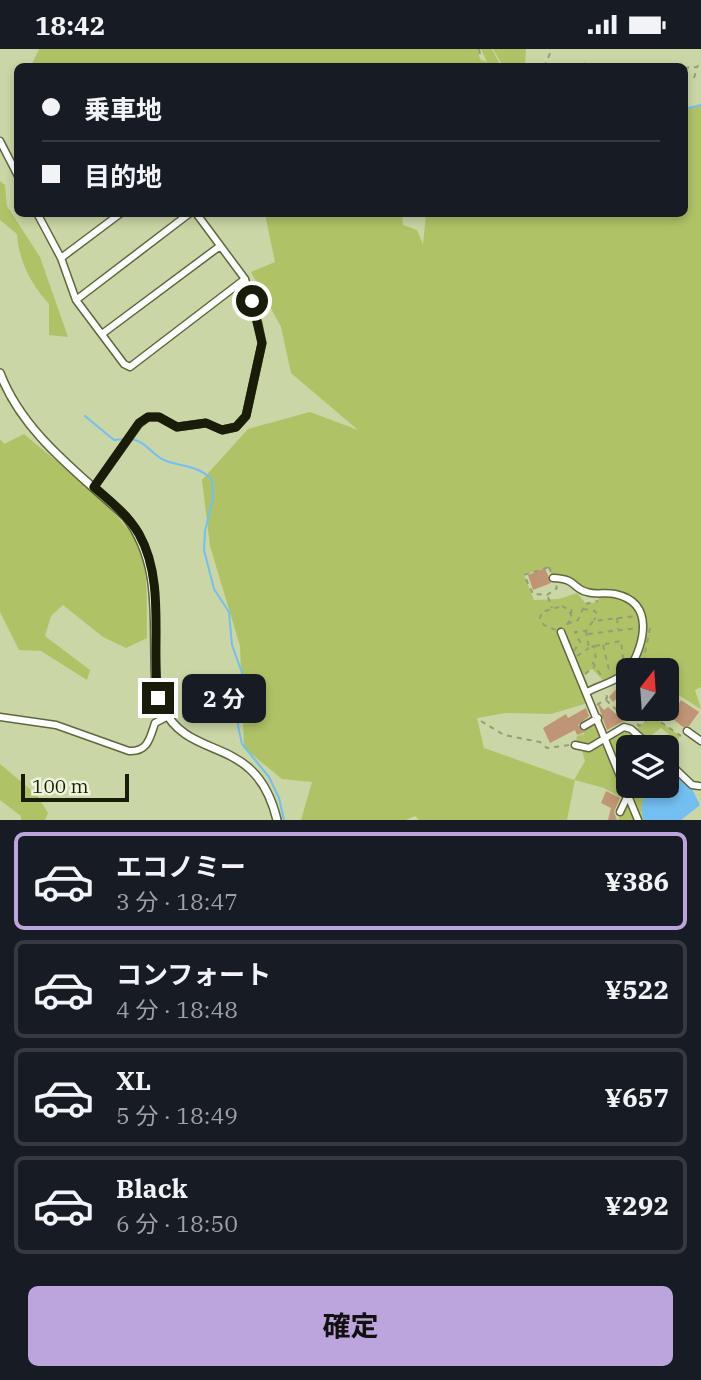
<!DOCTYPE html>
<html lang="ja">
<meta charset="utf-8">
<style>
body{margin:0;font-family:"IBM Plex Serif","Noto Sans JP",serif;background:#20242c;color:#f1f3f6;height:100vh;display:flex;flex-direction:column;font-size:26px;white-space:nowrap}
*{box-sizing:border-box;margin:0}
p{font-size:23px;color:#9ea1a6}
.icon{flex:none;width:38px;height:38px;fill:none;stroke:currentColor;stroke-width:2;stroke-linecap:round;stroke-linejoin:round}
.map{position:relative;height:771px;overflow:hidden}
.panel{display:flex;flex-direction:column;background:#171b24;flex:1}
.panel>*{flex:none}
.hud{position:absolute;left:14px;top:14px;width:674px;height:154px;border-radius:10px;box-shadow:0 4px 10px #0003;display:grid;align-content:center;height:154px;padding:0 28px;background:#171b24}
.needle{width:46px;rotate:17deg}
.controls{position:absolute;left:616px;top:609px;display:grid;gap:14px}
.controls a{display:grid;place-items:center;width:63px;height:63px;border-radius:10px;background:#171b24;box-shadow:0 4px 10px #0003;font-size:35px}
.scale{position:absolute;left:21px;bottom:18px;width:108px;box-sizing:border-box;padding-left:7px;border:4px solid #181c09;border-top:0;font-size:19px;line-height:24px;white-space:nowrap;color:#181c09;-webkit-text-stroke:5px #edf4db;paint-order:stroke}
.end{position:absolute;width:32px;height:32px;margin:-16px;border:9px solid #181c09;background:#fff;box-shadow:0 0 0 4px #fff}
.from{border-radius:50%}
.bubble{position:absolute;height:49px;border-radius:10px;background:#171b24;box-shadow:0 4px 10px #0003;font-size:23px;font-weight:700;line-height:49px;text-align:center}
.hud b{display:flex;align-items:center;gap:24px;height:66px;font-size:26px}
.hud b+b{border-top:2px solid #363941}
.hud i{width:18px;height:18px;background:#f1f3f6}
ul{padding:12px 0 0;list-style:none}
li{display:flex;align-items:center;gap:21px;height:98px;margin:0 14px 10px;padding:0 14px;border:4px solid #363941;border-radius:10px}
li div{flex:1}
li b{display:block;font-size:26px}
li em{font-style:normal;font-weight:700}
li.current{border-color:#bba5dc}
li>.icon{width:63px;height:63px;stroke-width:1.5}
.button{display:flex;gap:14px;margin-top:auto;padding:14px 28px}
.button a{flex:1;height:80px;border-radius:10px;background:#bba5dc;color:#111;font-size:28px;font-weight:700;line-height:80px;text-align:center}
.status{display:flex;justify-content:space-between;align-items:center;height:49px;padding:0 35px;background:#171b24;direction:ltr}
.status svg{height:19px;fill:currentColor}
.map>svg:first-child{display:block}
.green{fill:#afc366;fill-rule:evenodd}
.water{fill:#74bff2}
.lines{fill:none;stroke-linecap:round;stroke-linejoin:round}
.stream{stroke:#74bff2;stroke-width:2}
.building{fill:#bf9575}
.minor-casing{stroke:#5d683b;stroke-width:9}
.tertiary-casing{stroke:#5d683b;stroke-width:10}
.path{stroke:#949d75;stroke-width:2;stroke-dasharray:5 5;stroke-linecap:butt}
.minor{stroke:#fff;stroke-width:6}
.tertiary{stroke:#fff;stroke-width:7}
.route{stroke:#181c09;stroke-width:9}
</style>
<div class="status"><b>18:42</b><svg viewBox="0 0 49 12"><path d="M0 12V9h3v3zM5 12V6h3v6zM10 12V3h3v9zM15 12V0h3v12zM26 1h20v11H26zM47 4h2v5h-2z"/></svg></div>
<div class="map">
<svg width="701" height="771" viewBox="0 0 701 771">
<rect width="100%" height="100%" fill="#cad6a5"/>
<!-- green -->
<path class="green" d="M39 0H478L480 11 487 13 481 0H492L501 17H31Z
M493 0H526L525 17H503Z
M701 56V638L695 641 701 660 667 639V621H645L642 616 605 633 592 620 584 625 588 636 585 639 591 653 551 665 506 664 477 669 484 699 574 731 585 712 581 698 575 696 577 687 584 685V681L600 674 605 689 624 678 634 682 652 667 680 687 677 692 661 679 644 692 624 696 628 703V712L624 716 631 737 627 743 629 745 634 737H651L641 764 644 771H618L625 751 604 739 575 731 567 771H419L415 767 406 771H301L312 733 282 730 244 699 240 597 210 497 202 431 248 380 310 363 358 381 291 324 281 278 251 223 275 213 265 165H402L403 176 417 181 423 195 426 165 684 164V59ZM548 518 553 529C574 530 580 543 602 545L597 553 586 555 577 544 559 550 534 551 524 526Z
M0 132 5 136 7 157 40 208 68 288 49 286V255C31 235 19 213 17 185L0 171Z
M24 385C55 412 128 466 141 503 149 529 146 561 147 589L126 599 103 588 63 556 51 567 45 587 90 621 87 631 41 602 19 601 0 563V390L4 395Z
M0 715 37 746 48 764 45 771H21V767L0 751Z"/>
<!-- water -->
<path class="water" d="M669 718 691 738 700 756 681 771H644C639 761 643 745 651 737H667Z"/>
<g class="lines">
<!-- stream -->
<path class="stream" d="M684 60 701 56
M85 367 114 391 125 390
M130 390C145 391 151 405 164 411 181 418 199 416 212 431L213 449 205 482 204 501 214 540 229 563 232 596 242 624 238 677 242 695 269 728 279 749 284 771"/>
</g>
<!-- building -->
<path class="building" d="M545 519 551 534 533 541 528 526Z
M623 633 628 638V659L617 649 613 653 609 648Z
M667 648 678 656 681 651 699 663 689 677 683 678 663 662 667 660Z
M597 653 604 661 608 658 624 672 607 681Z
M586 659 589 667 578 676 585 683 577 686 575 681 550 694 543 679 566 665 568 669Z
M606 742 620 749 614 763 617 771H608L611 759 601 754Z"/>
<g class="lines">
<!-- minor casing -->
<g class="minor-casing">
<path id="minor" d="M0 92 18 127
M37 164 61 209 76 251 124 315 130 318 245 230
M61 209 121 164
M76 251 190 164
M102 285 220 197
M94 438 139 375 148 368H159L177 378 206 374 222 381 236 378 246 367 262 294 258 274 245 230 196 164
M553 529C578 530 571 539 587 543 596 546 606 543 615 545 656 554 644 595 629 621
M561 583 638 771
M587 643C602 635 616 633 628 622
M0 668 56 676 129 702C148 703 150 689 155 674L168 667
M584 677 598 669
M687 682 701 692
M575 696 589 699 624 678 631 680 651 698
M667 712 692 736 699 737
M620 763 628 746"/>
</g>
<!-- tertiary casing -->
<g class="tertiary-casing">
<path id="tertiary" d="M0 324C23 385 80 425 126 468 158 510 154 557 155 607 155 625 155 643 163 659 191 715 256 683 277 771"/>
</g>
<!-- path -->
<path class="path" d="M479 0 481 10
M544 18 552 0
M575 18 582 14 598 18
M657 18H678
M684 19 697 18 701 13
M694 29 697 19
M549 518 557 539 547 546 533 545 524 526Z
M548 548 552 559
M562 557 569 561 572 569 561 583 544 576 540 569 542 563Z
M583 560 595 562 597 566 594 571
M571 565 572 558
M617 569 618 580
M567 575 578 571 585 555 598 552
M650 579 644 609 654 621
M586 582 589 599 594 597 596 611 593 614 602 628
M588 585 638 579
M603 596 610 625
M595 597 621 592 624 617
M574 602 580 593 575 583 586 582 593 572 636 567
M577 607 589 599
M585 625 594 618
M606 651 621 665 630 668 632 663
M597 656 607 649 606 643
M630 668 639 677 652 667 681 687
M481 672 504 686 540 693 547 699 570 696
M621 689 619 703 628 708"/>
<!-- minor -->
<use href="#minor" class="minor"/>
<!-- tertiary -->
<use href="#tertiary" class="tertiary"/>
</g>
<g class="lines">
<!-- route -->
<path class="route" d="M158 649C151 596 166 533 139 485 128 466 110 452 94 438L139 374 148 368H159L177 378 206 374 222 381 236 378 246 367 262 294 252 252"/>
</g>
</svg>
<div class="controls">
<a><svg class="needle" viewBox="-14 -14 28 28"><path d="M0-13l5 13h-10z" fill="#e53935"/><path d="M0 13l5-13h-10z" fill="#9ea1a6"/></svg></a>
<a><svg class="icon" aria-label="layers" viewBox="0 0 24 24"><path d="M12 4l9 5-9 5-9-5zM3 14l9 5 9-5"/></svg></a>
</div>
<div class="scale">100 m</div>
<i class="end from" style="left:252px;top:252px"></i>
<i class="end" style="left:158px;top:649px"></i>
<div class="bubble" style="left:182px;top:625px;width:84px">2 分</div>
<div class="hud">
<b><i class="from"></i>乗車地</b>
<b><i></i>目的地</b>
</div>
</div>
<section class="panel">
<ul>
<li class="current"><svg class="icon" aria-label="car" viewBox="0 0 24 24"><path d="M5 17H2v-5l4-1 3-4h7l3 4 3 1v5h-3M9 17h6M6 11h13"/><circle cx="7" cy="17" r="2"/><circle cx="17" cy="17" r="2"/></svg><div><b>エコノミー</b><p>3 分 · 18:47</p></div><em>¥386</em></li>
<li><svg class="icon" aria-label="car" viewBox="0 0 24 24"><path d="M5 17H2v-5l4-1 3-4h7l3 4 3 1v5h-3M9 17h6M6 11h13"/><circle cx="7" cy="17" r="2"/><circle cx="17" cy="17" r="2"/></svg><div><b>コンフォート</b><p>4 分 · 18:48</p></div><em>¥522</em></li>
<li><svg class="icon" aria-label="car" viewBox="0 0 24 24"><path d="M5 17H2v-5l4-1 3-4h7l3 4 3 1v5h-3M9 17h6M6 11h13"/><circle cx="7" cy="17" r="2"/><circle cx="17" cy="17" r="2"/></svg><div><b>XL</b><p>5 分 · 18:49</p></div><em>¥657</em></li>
<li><svg class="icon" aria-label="car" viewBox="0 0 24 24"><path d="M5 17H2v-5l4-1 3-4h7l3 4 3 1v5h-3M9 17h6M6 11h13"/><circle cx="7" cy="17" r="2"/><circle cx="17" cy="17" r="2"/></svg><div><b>Black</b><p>6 分 · 18:50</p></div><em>¥292</em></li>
</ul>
<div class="button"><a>確定</a></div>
</section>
